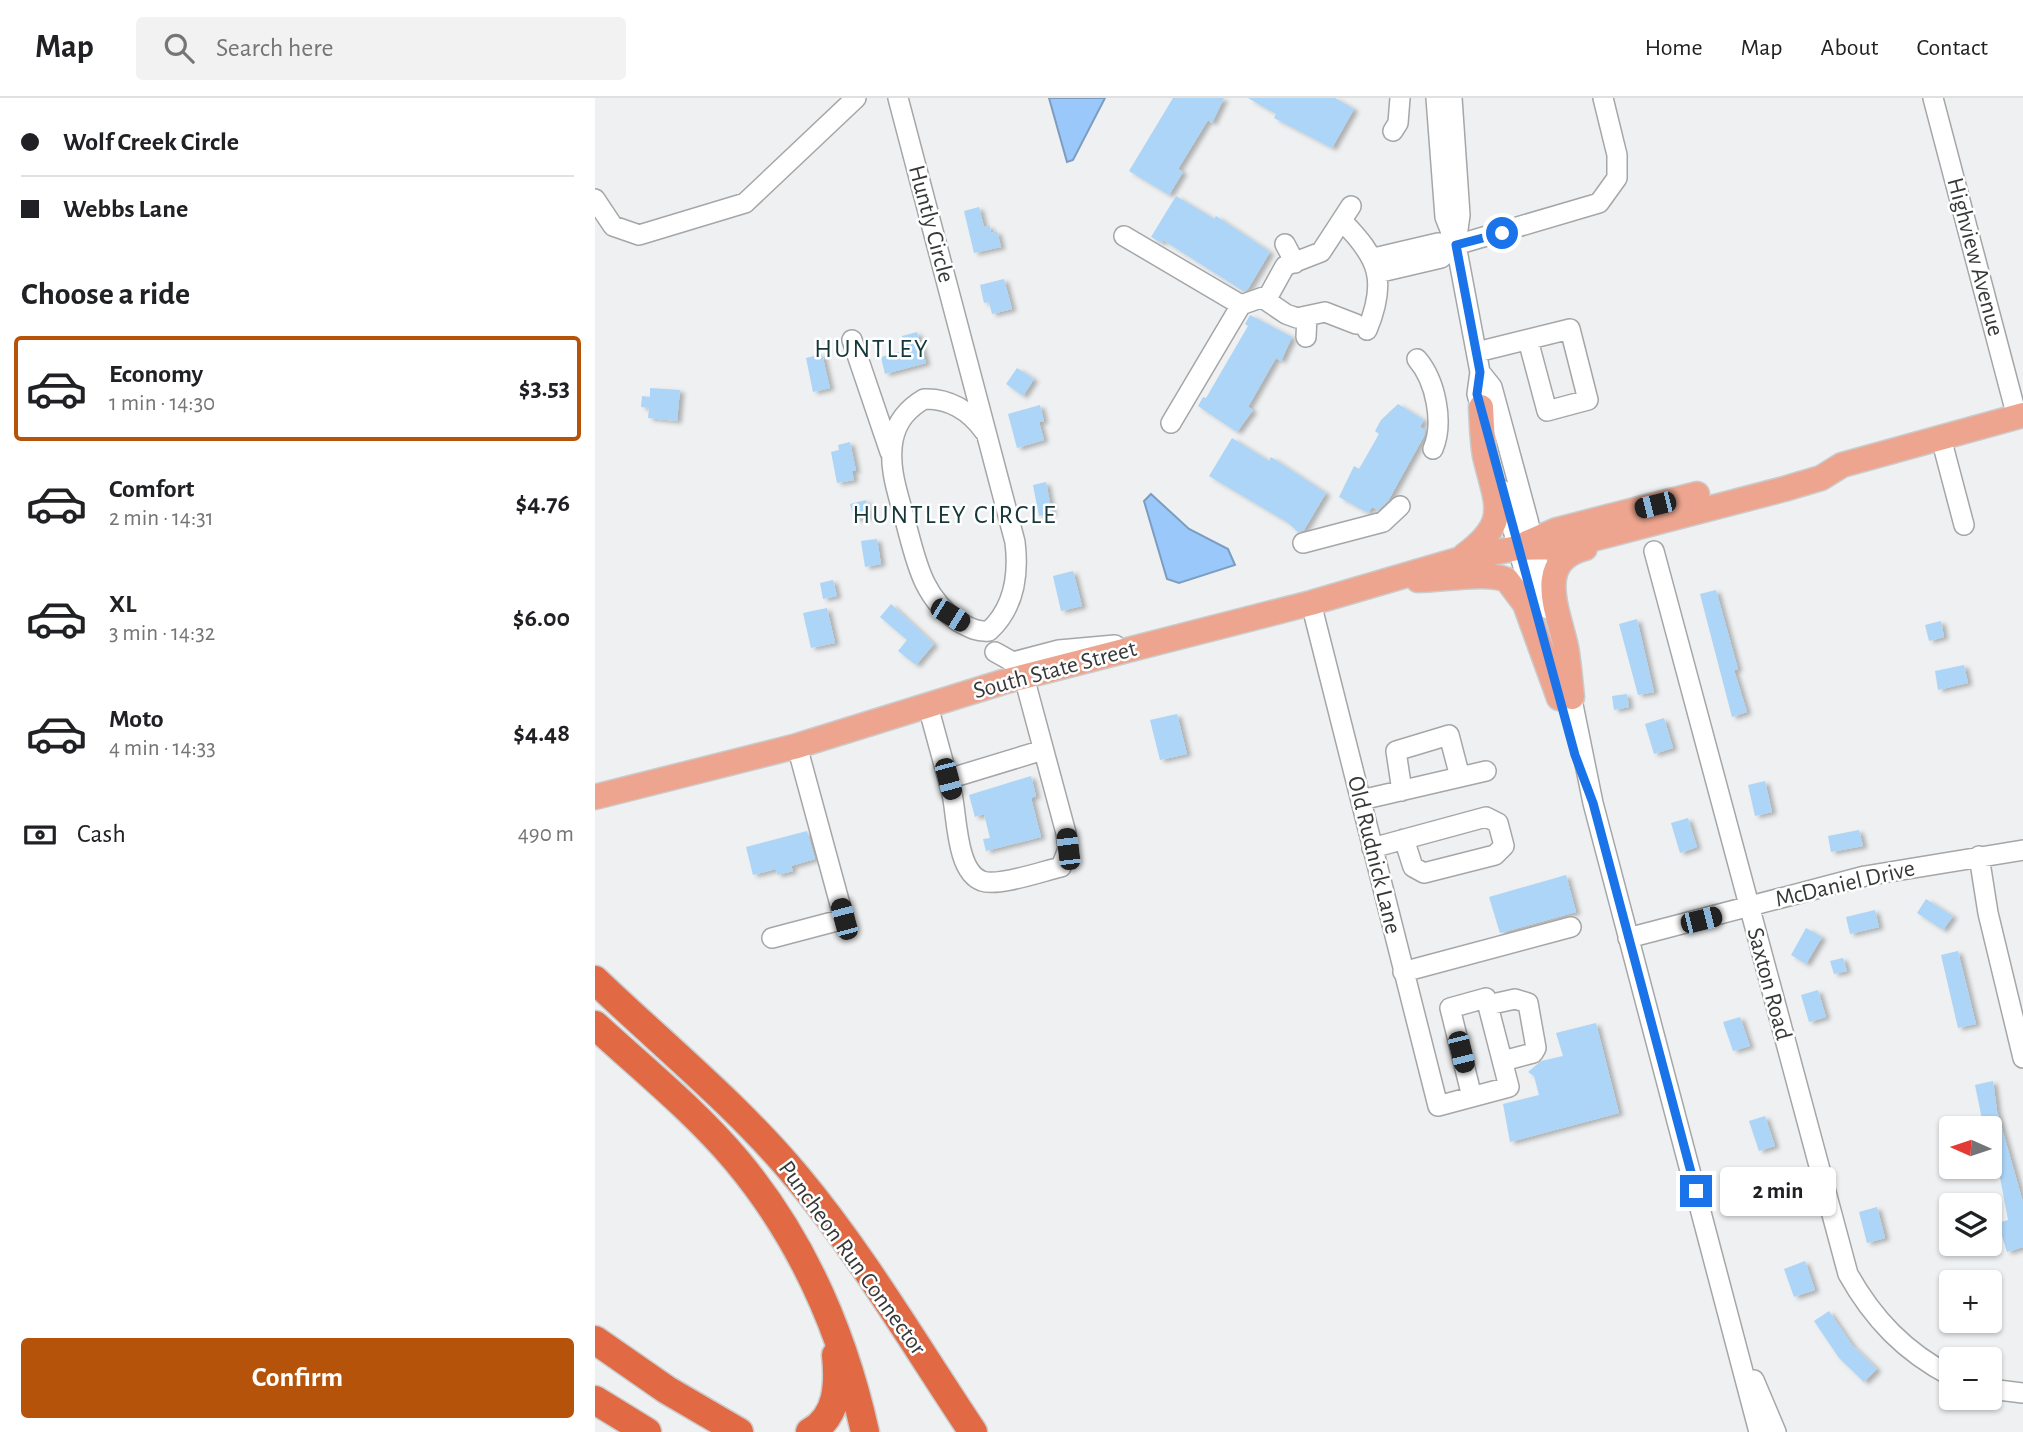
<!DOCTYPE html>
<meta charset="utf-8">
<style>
body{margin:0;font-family:"Alegreya Sans",sans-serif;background:#f2f2f2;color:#202124;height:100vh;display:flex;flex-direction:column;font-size:26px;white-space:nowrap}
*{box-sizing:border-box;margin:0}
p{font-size:23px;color:#757577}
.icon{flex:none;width:38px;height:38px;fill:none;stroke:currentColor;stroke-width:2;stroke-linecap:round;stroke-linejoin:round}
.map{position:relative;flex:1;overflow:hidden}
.panel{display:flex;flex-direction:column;background:#fff;width:595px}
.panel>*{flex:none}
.banner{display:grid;align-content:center;height:154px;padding:0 21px;background:#fff}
.needle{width:46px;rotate:273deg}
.controls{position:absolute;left:1344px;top:1018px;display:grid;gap:14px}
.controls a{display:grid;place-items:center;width:63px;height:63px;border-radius:7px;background:#fff;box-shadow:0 2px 5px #0004;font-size:35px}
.end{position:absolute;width:32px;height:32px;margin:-16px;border:9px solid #1a73e8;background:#fff;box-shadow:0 0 0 4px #fff}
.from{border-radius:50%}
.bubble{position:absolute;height:49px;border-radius:7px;background:#fff;box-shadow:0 2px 5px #0004;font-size:23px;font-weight:600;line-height:49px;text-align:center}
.car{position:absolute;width:21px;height:42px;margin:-21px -10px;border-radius:9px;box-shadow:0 0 5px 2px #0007;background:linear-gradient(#222 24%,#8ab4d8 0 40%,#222 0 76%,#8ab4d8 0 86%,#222 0)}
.banner b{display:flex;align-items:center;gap:24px;height:66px;font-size:26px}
.banner b+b{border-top:2px solid #e0e0e0}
.banner i{width:18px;height:18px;background:#202124}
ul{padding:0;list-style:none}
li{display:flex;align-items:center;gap:21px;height:105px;margin:0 14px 10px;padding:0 7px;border:4px solid transparent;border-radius:7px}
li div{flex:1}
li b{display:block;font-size:26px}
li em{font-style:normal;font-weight:600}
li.active{border-color:#b45309}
li>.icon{width:63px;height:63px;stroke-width:1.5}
h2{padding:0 21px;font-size:32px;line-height:84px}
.pay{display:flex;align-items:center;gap:18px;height:77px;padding:0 21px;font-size:26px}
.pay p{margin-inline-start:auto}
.button{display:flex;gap:14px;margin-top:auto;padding:14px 21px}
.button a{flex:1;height:80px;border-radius:7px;background:#b45309;color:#fff;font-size:28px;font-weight:600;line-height:80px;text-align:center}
header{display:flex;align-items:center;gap:42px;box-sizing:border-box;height:98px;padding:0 35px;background:#fff;border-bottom:2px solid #e0e0e0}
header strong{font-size:33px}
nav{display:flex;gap:38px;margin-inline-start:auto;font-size:24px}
.search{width:490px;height:63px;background:#f2f2f2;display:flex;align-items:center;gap:18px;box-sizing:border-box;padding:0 24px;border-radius:7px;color:#757577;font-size:26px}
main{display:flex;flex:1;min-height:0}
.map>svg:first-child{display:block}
.water{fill:#9ac8fa;stroke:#7c9dc0;stroke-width:2}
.building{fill:#acd5f7;filter:url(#shadow)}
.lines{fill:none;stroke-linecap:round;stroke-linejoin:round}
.minor-casing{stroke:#a5a6a8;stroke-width:22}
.major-casing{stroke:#cbcbcb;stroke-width:27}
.highway-casing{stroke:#cbcbcb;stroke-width:31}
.minor{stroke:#fff;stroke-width:19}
.major{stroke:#eda58f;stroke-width:24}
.highway{stroke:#e16944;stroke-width:28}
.route{stroke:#1a73e8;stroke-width:9}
.labels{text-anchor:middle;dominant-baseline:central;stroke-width:5;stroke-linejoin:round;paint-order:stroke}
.street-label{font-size:24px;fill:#373838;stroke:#fff}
.neighbourhood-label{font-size:26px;letter-spacing:2px;fill:#15373a;stroke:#fff}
</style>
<header>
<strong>Map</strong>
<div class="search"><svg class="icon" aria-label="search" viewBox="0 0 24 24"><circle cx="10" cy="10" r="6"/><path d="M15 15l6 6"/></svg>Search here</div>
<nav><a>Home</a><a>Map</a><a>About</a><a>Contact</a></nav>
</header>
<main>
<section class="panel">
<div class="banner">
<b><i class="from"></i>Wolf Creek Circle</b>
<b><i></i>Webbs Lane</b>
</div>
<h2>Choose a ride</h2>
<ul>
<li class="active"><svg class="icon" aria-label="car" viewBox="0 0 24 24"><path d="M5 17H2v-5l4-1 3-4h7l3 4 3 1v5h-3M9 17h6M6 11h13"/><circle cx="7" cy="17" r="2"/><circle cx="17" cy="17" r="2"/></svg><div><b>Economy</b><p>1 min · 14:30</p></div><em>$3.53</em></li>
<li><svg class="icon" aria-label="car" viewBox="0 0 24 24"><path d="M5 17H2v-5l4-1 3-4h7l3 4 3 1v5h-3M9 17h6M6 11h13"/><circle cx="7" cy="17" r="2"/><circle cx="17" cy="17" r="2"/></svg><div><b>Comfort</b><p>2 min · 14:31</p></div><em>$4.76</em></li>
<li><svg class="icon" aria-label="car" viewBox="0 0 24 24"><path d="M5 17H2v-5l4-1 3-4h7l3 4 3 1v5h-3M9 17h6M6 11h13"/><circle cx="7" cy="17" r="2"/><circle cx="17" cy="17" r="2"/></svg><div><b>XL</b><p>3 min · 14:32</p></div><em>$6.00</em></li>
<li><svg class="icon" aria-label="car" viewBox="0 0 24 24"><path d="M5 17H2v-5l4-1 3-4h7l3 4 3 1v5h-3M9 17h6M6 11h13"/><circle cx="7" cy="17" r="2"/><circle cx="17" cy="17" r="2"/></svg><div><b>Moto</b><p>4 min · 14:33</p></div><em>$4.48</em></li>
</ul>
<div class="pay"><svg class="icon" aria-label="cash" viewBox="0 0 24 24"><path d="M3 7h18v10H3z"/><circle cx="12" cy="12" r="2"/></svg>Cash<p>490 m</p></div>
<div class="button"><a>Confirm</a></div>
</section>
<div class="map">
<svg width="1428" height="1334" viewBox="0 0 1428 1334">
<defs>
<filter id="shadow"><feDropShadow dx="4.5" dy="2.5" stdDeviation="2" flood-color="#0004"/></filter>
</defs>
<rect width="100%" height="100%" fill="#eef0f1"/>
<!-- water -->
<path class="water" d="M454 0H510L478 62 472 64Z
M556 396 594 431 633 451 640 467 584 485 572 481 549 403Z"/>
<!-- building -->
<path class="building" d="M578 0H629L617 25 613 22 583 71 588 74 574 97 534 73Z
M653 0H740L759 11 737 50 679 20 681 16Z
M581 98 619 121 621 118 675 154 653 191 648 193 568 142 567 145 556 139Z
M384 109 389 129 395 128 396 135 402 133 406 149 379 155 369 113Z
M409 181 417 211 397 216 394 204 389 205 385 187Z
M655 217 697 239 686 263 681 260 653 309 658 312 642 334 603 308 608 299 611 300 653 228 650 226Z
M322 234 331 265 290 276 286 259 311 252 307 238Z
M227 256 235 290 218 294 211 260Z
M422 270 439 281 428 298 411 286Z
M55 290 85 292 82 323 53 320 54 310 46 309 47 298 55 299Z
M803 306 829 322 825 329 830 332 829 338 793 403 783 412 777 409 773 415 744 399 759 368 764 371 784 336 780 333 786 322Z
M445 307 449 323 444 324 449 342 422 350 413 316Z
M637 340 674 363 676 359 731 395 709 432 703 434 692 424 614 378Z
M255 344 261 373H257L259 382 242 385 236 354 244 352 243 347Z
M451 384 457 415 444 418 438 387Z
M271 402 275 418 259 421 255 406Z
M282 441 286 466 270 469 266 443Z
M478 473 487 508 466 513 458 478Z
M238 482 242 498 228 501 225 485Z
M1121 492 1143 571 1139 572 1152 614 1137 619 1105 496Z
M296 506 339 546 321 567 303 553 312 542 285 519Z
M232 510 240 545 216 550 208 515Z
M1042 521 1059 594 1043 597 1024 526Z
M1346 523 1349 539 1334 543 1330 527Z
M1369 567 1373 585 1343 592 1340 573Z
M1032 596 1034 609 1019 612 1017 598Z
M582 616 592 656 565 662 555 622Z
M1069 620 1078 650 1059 656 1050 626Z
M436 678 441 698 436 700 446 739 391 753 388 741 395 740 389 716 380 719 374 697Z
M1170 683 1177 714 1160 718 1153 687Z
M1093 720 1102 749 1085 755 1076 725Z
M1264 732 1268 748 1236 754 1233 738Z
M212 733 220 761 196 768 198 773 182 777 181 771 158 777 151 749Z
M971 777 981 814 905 835 894 799Z
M1331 801 1358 818 1348 832 1322 815Z
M1280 812 1284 829 1255 836 1251 819Z
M1211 830 1227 839 1211 866 1196 857Z
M1363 853 1381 926 1363 930 1346 857Z
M1248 860 1252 873 1239 876 1235 863Z
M1223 892 1231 919 1214 924 1206 897Z
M1145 919 1155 948 1138 953 1128 924Z
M1001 925 1024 1015 915 1044 908 1006 944 997 939 978 933 974 946 963 968 958 961 935Z
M1398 983 1402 1013 1428 1104V1149L1412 1154 1403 1125 1413 1122 1404 1074 1395 1045V1031H1389L1380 987Z
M1170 1018 1180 1048 1164 1053 1154 1023Z
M1282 1109 1290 1140 1272 1145 1264 1114Z
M1210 1163 1220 1192 1199 1199 1189 1171Z
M1234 1213 1257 1247 1282 1271 1269 1284 1244 1260 1219 1223Z"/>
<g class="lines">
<!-- minor casing -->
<g class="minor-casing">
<path id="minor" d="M303 0 420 444C424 477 419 510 394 533 382 534 375 530 364 524 327 500 321 462 310 422 303 396 293 369 298 342 302 323 312 311 329 301 354 300 375 313 389 333
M841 0 850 119 861 147 885 274 882 296 889 322
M857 0 865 117 861 146
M1338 0 1422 319
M798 33 803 25 805 0
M0 101 18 128 44 137 150 105 261 0
M747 123C783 159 793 182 772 232
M529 138 646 207 674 197 690 168 726 154 756 108
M690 146 700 165
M779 160 843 145 861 147 1004 105 1022 80V57L1008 0
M782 175 846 160 861 147
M669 201 691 216 702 220 730 214 761 226
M711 239 712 218
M257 242 295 354
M882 254 975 231 993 302 952 313 933 242
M822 261C841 283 849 325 838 351
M885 274 897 289 933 422 953 511
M576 325 646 207
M1346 340 1369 427
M907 392 938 505
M708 445 788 424 805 408
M1059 453 1253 1176C1278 1221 1310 1254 1356 1278
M716 505 843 1008 914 989 891 900 855 910 877 999
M400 554 418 564 464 552 520 547
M974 587 998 705 1164 1334
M333 608C341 637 349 666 357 696 362 717 361 774 387 783 403 789 448 773 466 769L473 751 471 735 429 579
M353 681 448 652
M807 693 801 653 854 637 865 679
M766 702 891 673
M777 750 891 719 903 725 909 748 900 757 829 775 818 769 809 741
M1384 758 1393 815 1428 960
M177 840 249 821 202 648
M1033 840 1270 778 1428 752
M808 874 976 829
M893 907 920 901 933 905 941 950 938 955 908 963
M1159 1282 1181 1334
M1395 1291 1428 1295"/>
</g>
<!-- major casing -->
<g class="major-casing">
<path id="major" d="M932 445 962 432 1102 396
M870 457C916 423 901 406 890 358 887 342 887 325 886 309
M823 482C848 482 892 473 912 482L930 506 964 600
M977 599C975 582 974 565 971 549 963 512 939 464 990 450
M0 699 202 648 408 584 716 505 866 461 922 450 967 449 1189 391 1226 380 1247 367 1428 317"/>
</g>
<!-- highway casing -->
<g class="highway-casing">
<path id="highway" d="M0 882C68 947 142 1007 202 1079 268 1158 321 1249 378 1334
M0 927C48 971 100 1013 142 1063 207 1141 248 1235 270 1334
M0 1242 72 1292 144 1334
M0 1302 52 1334
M215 1334C243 1319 244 1286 241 1257"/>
</g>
<!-- minor -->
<use href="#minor" class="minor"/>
<!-- major -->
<use href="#major" class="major"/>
<!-- highway -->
<use href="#highway" class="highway"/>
</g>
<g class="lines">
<!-- route -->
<path class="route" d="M907 135 861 147 885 274 882 296 980 657 998 705 1101 1093"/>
</g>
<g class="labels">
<!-- street labels -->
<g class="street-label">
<text transform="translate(336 126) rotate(75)">Huntly Circle</text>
<text transform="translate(1380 159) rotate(75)">Highview Avenue</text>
<text transform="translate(460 572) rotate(-15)">South State Street</text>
<text transform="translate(779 757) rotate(76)">Old Rudnick Lane</text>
<text transform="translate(1250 786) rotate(-13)">McDaniel Drive</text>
<text transform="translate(1174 886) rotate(75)">Saxton Road</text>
<text transform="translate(257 1160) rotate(54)">Puncheon Run Connector</text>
</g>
<!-- neighbourhood labels -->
<g class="neighbourhood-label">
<text x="277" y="251">HUNTLEY</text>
<text x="360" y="417">HUNTLEY CIRCLE</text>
</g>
</g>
</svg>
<div class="controls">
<a><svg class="needle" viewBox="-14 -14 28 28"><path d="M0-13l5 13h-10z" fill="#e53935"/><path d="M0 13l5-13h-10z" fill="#757577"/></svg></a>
<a><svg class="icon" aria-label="layers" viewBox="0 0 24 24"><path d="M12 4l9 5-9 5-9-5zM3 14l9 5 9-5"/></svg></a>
<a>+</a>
<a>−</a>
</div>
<i class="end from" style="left:907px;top:135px"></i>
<i class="end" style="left:1101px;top:1093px"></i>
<div class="bubble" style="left:1125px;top:1069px;width:116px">2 min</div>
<i class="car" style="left:1060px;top:407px;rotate:256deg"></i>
<i class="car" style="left:355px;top:517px;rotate:122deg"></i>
<i class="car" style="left:353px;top:681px;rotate:165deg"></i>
<i class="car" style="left:473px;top:751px;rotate:353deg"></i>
<i class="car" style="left:249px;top:821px;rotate:345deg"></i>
<i class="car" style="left:1106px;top:822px;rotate:76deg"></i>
<i class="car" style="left:866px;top:954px;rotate:166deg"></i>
</div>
</main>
